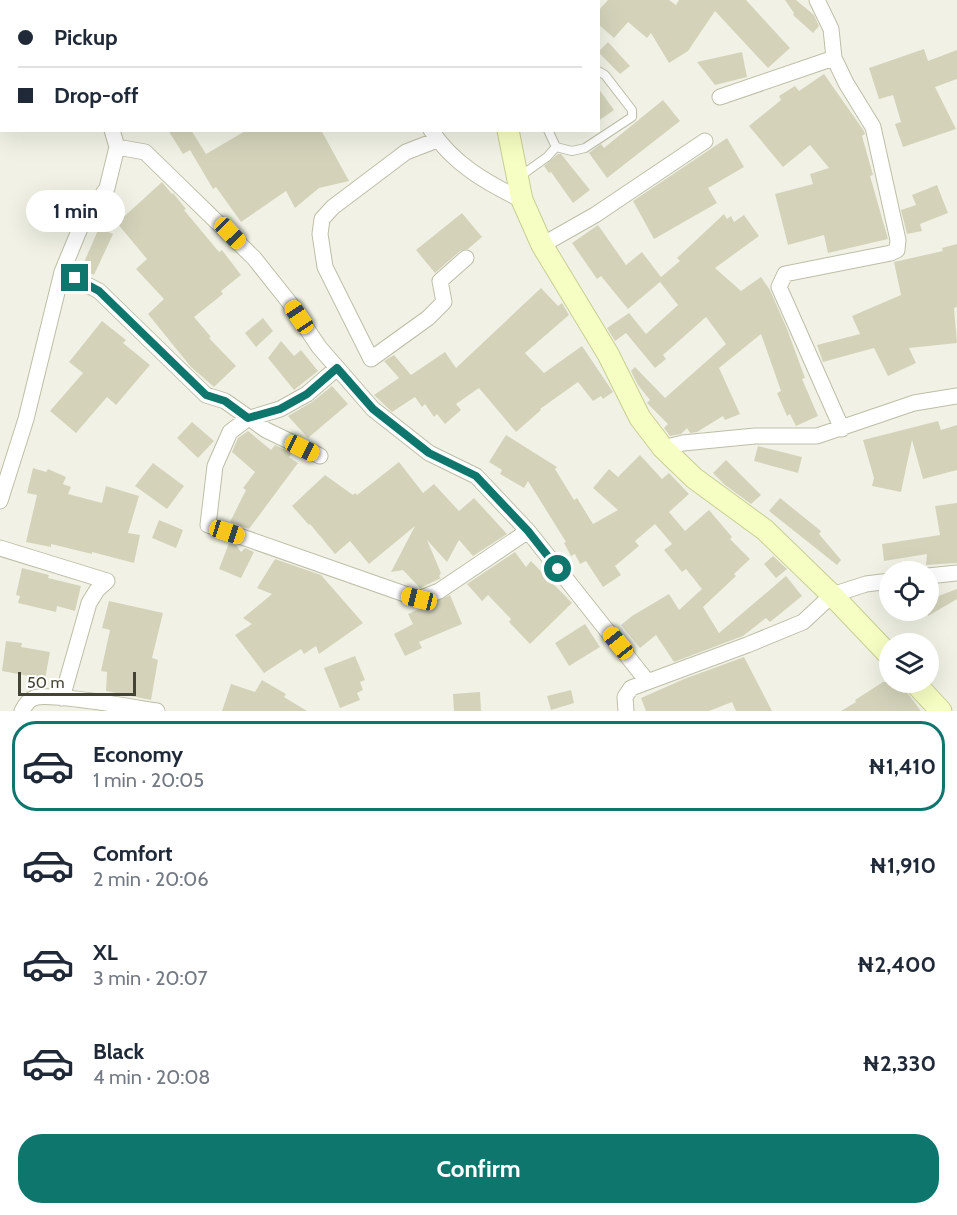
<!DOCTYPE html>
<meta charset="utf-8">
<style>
body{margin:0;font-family:Cabin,sans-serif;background:#f6f6f7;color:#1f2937;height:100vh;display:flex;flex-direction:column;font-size:22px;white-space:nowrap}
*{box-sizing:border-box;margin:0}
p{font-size:20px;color:#747a83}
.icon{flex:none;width:33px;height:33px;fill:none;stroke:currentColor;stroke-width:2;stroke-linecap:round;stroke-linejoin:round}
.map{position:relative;height:711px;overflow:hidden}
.panel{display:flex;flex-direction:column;background:#fff;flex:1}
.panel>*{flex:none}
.hud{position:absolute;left:0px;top:0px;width:600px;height:132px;box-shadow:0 6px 24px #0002;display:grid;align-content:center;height:132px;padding:0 18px;background:#fff}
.tools{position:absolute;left:879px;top:561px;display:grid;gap:12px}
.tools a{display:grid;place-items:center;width:60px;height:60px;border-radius:50%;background:#fff;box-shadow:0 6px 24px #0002;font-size:30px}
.scale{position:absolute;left:18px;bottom:15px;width:118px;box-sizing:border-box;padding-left:6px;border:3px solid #444434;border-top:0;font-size:16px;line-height:21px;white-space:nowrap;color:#444434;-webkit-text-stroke:4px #fff;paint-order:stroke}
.end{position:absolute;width:27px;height:27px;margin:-14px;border:8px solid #0f766e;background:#fff;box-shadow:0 0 0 3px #fff}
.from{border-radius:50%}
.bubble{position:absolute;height:42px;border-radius:21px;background:#fff;box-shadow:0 6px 24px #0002;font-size:20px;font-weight:700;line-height:42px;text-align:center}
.car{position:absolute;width:18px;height:36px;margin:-18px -9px;border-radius:8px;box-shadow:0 0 4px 2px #0007;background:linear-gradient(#f5c518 24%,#345 0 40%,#f5c518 0 76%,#345 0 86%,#f5c518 0)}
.hud b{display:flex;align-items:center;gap:21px;height:57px;font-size:22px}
.hud b+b{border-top:2px solid #e0e1e3}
.hud i{width:15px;height:15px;background:#1f2937}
ul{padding:10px 0 0;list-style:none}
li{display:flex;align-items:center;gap:18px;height:90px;margin:0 12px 9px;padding:0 6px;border:3px solid transparent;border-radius:24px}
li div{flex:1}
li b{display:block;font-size:22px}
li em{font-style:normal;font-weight:700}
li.selected{border-color:#0f766e}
li>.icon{width:54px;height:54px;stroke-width:1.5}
.primary-button{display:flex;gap:12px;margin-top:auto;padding:12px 18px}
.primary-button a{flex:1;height:69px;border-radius:24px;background:#0f766e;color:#fff;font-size:24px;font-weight:700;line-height:69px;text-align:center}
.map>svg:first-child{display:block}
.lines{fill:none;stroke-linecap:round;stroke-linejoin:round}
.river{stroke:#a0b2ef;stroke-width:28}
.building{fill:#d4d3ba}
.lane-casing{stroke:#bdbea7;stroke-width:10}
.street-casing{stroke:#bdbea7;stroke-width:17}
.secondary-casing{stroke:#c9cf92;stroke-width:23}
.lane{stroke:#fff;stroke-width:8}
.street{stroke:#fff;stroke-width:15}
.secondary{stroke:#f7fec3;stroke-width:21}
.route{stroke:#0f766e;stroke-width:8}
</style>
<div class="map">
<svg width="957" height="711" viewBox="0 0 957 711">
<rect width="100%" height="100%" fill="#f1f2e5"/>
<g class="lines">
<!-- river -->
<path class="river" d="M5 2 6 0
M0 33 2 24"/>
</g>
<!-- building -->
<path class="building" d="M608 0H669L676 5 679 0H746L790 48 768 68 715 11 688 51 669 63 651 33 647 38 628 22 614 38 598 24V11Z
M785 0H796L814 15 819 26 813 33 793 15 794 13Z
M608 42 630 66 620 74 598 52Z
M924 49 928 61 957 50V79L935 87 956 129 903 147 895 124 901 122 893 95 879 99 869 68Z
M742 52 747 77 715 85 697 62Z
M824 74 864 131 865 134 862 136 873 175 870 176 888 239 828 253 824 235 788 245 775 194 813 184 810 174 829 168 810 145 783 167 749 126 781 100 779 96 795 86 799 91Z
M598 88 614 110 598 121Z
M663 100 680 121 607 178 589 153 601 144 604 148Z
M168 130H191L206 154 247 130H321L349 181 319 188 295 208 286 191 241 222 216 187 213 189 190 150 183 154Z
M727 138 744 167 708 188 717 203 654 239 633 201Z
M558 154H561L590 190 573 203 551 172 549 173 544 166Z
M162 182 172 194 173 193 186 209 184 210 219 252 222 250 241 275 221 291 223 294 194 317 211 337 209 338 236 366 214 387 191 367 148 314 164 299 136 269 147 259 117 223Z
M937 185 948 213 920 224 922 231 907 234 901 210 916 205 912 195Z
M462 213 482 237 468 249 460 251 435 273 416 250Z
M724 214 727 219 731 216 734 222 744 215 759 236 715 268 741 291 761 277 770 290 787 329 805 378 802 379 818 416 796 426 790 414 787 416 777 393 781 391 761 334 719 368 740 414 725 420 723 416 697 432 690 433 687 428 681 434 670 436 664 428 668 424 647 403 650 400 638 385 631 371 635 367 665 398 726 344 706 317 663 355 666 359 655 368 626 333 615 341 607 328 629 313 646 334 678 305 660 282 628 309 601 276 597 279 572 243 598 225 626 265 642 252 661 277 680 261 677 258Z
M99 228 113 234 94 275 81 269Z
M957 244V307L954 308 957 343 909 348 916 363 888 376 874 348 823 362 817 345 860 334 852 316 901 295 894 262 943 251 942 248Z
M541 288 558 306 562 303 569 315 525 353 544 373 582 346 613 392 603 399 601 396 593 401 578 382 540 409 541 410 516 432 479 388 456 404 461 410 445 424 437 414 434 417 425 404 422 407 415 397 392 412 374 395 399 378 384 361 394 355 411 375 445 352 456 368Z
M263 318 273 331 256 347 245 333Z
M102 321 126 340 123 343 150 365 116 405 107 397 76 433 50 411 83 373 69 362Z
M281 341 294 356 301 350 318 371 294 390 268 358Z
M332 386 348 404 308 438 288 416 312 402Z
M938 421 941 430 957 425V470L923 479 912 440 901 492 872 486 874 478 863 440Z
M192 422 214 441 198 458 177 438Z
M248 431 271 450 275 445 292 453 289 457 298 463 249 529 230 522 246 490 243 488 255 472 232 452 238 438Z
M506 435 557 467 555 469 574 500 577 498 593 524 618 510 593 488 609 469 618 477 640 455 662 479 669 473 689 494 669 512 685 531 709 510 732 537 730 539 750 559 734 574 736 576 703 607 719 633 786 576 802 596 770 622 766 618 743 636 674 662 656 635 640 648 621 625 632 616 669 594 679 610 702 589 686 569 682 572 664 550 672 544 655 524 635 541 639 546 615 566 621 575 603 587 586 561 580 564 575 554 571 556 564 543 566 542 528 481 524 488 500 474 502 470 489 462Z
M758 446 802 457 798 473 754 461Z
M726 460 761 495 751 504 725 485 713 473Z
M399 462 423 493 434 484 459 511 474 498 507 534 473 556 459 540 447 562 427 540 441 573 439 576 441 578 420 588 403 570 391 572 415 526 369 564 350 541 335 554 310 524 309 525 292 506 325 475 353 495 355 493 357 495Z
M153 463 184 486 167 509 135 486Z
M33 468 46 472 48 469 66 477 63 484 71 487 68 494 102 503 106 486 139 496 128 533 140 535 134 563 92 552V554L51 544V547L26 542 37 495 27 493Z
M780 498 821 531 819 534 841 560 837 565 769 511Z
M957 503V563L926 565 927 554 884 561 882 544 940 535 935 506Z
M159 520 183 530 176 548 152 538Z
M229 543 236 545 241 552 245 548 254 552 241 578 219 569Z
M515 552 526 567 531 561 572 603 530 644 509 622 511 619 488 595 482 601 467 584Z
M773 556 787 569 776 578 764 564Z
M275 559 321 575 363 623 319 654 316 646 304 654 301 649 264 673 235 635 252 624 243 618 272 594 257 588Z
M22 568 49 575 48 578 81 586 75 611 57 606 56 612 18 603 20 596 16 595Z
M957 589V599L928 616V600Z
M450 595 462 624 419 642 422 648 405 656 394 634 413 624 408 614Z
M109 601 163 613 152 658 158 660 151 700 106 691 107 672 101 671 110 630 102 628Z
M585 624 600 647 569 666 555 643Z
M6 641 22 643 21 647 50 652 45 679 2 671Z
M355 656 365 680 360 682 363 690 357 693 360 700 340 708 324 668Z
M744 657 772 711H736L732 702 709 711H646L641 698 684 679Z
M262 680 286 694 284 697 307 711H222L231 684 255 692Z
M883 682H899L921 711H841L856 702 855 700Z
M571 690 574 703 551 710 547 696Z
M480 692 481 711H454L453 694Z"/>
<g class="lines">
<!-- lane casing -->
<g class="lane-casing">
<path id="lane" d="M556 147 572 151 585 148 632 117V110L605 75 598 71
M519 177 547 157 556 147 548 130"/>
</g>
<!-- street casing -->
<g class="street-casing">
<path id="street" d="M335 0 336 2
M817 0 831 29 834 58 846 83 873 127 898 240 897 250 891 253 785 274 779 287 842 429
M120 2V0
M720 97 834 58
M431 130C453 164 487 183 522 200
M437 140 406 152 333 207 322 219 320 234 325 267 371 359 428 318 444 302 440 281 466 258
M117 147 145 152 254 258 289 302 319 347 373 409 429 453 476 476 528 531 647 681
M542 245 595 215 705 141
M62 272 99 291 206 395 225 401 266 430 320 456
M337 368 307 394 280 409 247 419 230 432 215 466 208 525 419 599 439 591 528 531
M663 448 683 443 755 436H817L914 403 957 396
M0 501 26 419 62 272 81 226 107 188 117 147 112 130
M0 548 107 581 97 590 89 603 62 698
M928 576 957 573
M22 711C25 705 28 700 34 698 48 692 136 708 157 711
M626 711 625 697 631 688 747 645 803 622 832 595 866 584 890 581"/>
</g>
<!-- secondary casing -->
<g class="secondary-casing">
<path id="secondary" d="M494 2V0
M508 130 522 200 542 245 608 354 640 418 663 448 694 478 765 530 832 595 890 656
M914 682 941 711"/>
</g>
<!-- lane -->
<use href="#lane" class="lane"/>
<!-- street -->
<use href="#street" class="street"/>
<!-- secondary -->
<use href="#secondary" class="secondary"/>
</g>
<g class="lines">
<!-- route -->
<path class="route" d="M75 278 99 291 206 395 225 401 248 418 280 409 307 394 337 368 373 409 429 453 476 476 528 531 558 569"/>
</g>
</svg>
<div class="tools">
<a><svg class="icon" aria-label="locate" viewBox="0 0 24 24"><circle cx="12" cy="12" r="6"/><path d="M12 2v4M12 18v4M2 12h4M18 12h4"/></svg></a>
<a><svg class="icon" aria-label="layers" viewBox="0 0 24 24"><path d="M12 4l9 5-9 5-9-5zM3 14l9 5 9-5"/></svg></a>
</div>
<div class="scale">50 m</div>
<i class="end from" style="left:558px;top:569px"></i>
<i class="end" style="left:75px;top:278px"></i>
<div class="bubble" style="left:26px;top:190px;width:99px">1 min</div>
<i class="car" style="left:230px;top:233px;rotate:136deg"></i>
<i class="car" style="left:299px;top:317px;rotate:326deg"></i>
<i class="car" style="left:302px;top:448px;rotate:116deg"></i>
<i class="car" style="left:227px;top:532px;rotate:108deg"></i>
<i class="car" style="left:419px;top:599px;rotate:284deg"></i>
<i class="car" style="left:618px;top:643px;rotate:321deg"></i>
<div class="hud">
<b><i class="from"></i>Pickup</b>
<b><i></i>Drop-off</b>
</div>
</div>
<section class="panel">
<ul>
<li class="selected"><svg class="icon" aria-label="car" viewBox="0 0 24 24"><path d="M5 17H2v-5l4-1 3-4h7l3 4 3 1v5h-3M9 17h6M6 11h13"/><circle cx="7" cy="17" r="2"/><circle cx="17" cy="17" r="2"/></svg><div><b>Economy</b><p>1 min · 20:05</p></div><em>₦1,410</em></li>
<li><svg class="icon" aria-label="car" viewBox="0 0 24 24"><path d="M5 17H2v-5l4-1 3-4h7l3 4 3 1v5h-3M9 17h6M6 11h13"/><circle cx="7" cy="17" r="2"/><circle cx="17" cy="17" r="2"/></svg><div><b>Comfort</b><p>2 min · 20:06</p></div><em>₦1,910</em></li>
<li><svg class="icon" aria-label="car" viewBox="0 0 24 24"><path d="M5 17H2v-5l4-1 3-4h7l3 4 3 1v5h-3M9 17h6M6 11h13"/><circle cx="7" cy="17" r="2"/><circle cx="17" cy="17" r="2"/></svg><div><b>XL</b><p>3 min · 20:07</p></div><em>₦2,400</em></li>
<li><svg class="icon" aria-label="car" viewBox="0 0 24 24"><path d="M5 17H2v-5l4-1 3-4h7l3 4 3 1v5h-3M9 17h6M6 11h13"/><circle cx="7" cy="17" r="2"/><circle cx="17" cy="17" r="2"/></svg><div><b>Black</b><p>4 min · 20:08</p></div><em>₦2,330</em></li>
</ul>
<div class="primary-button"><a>Confirm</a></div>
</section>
